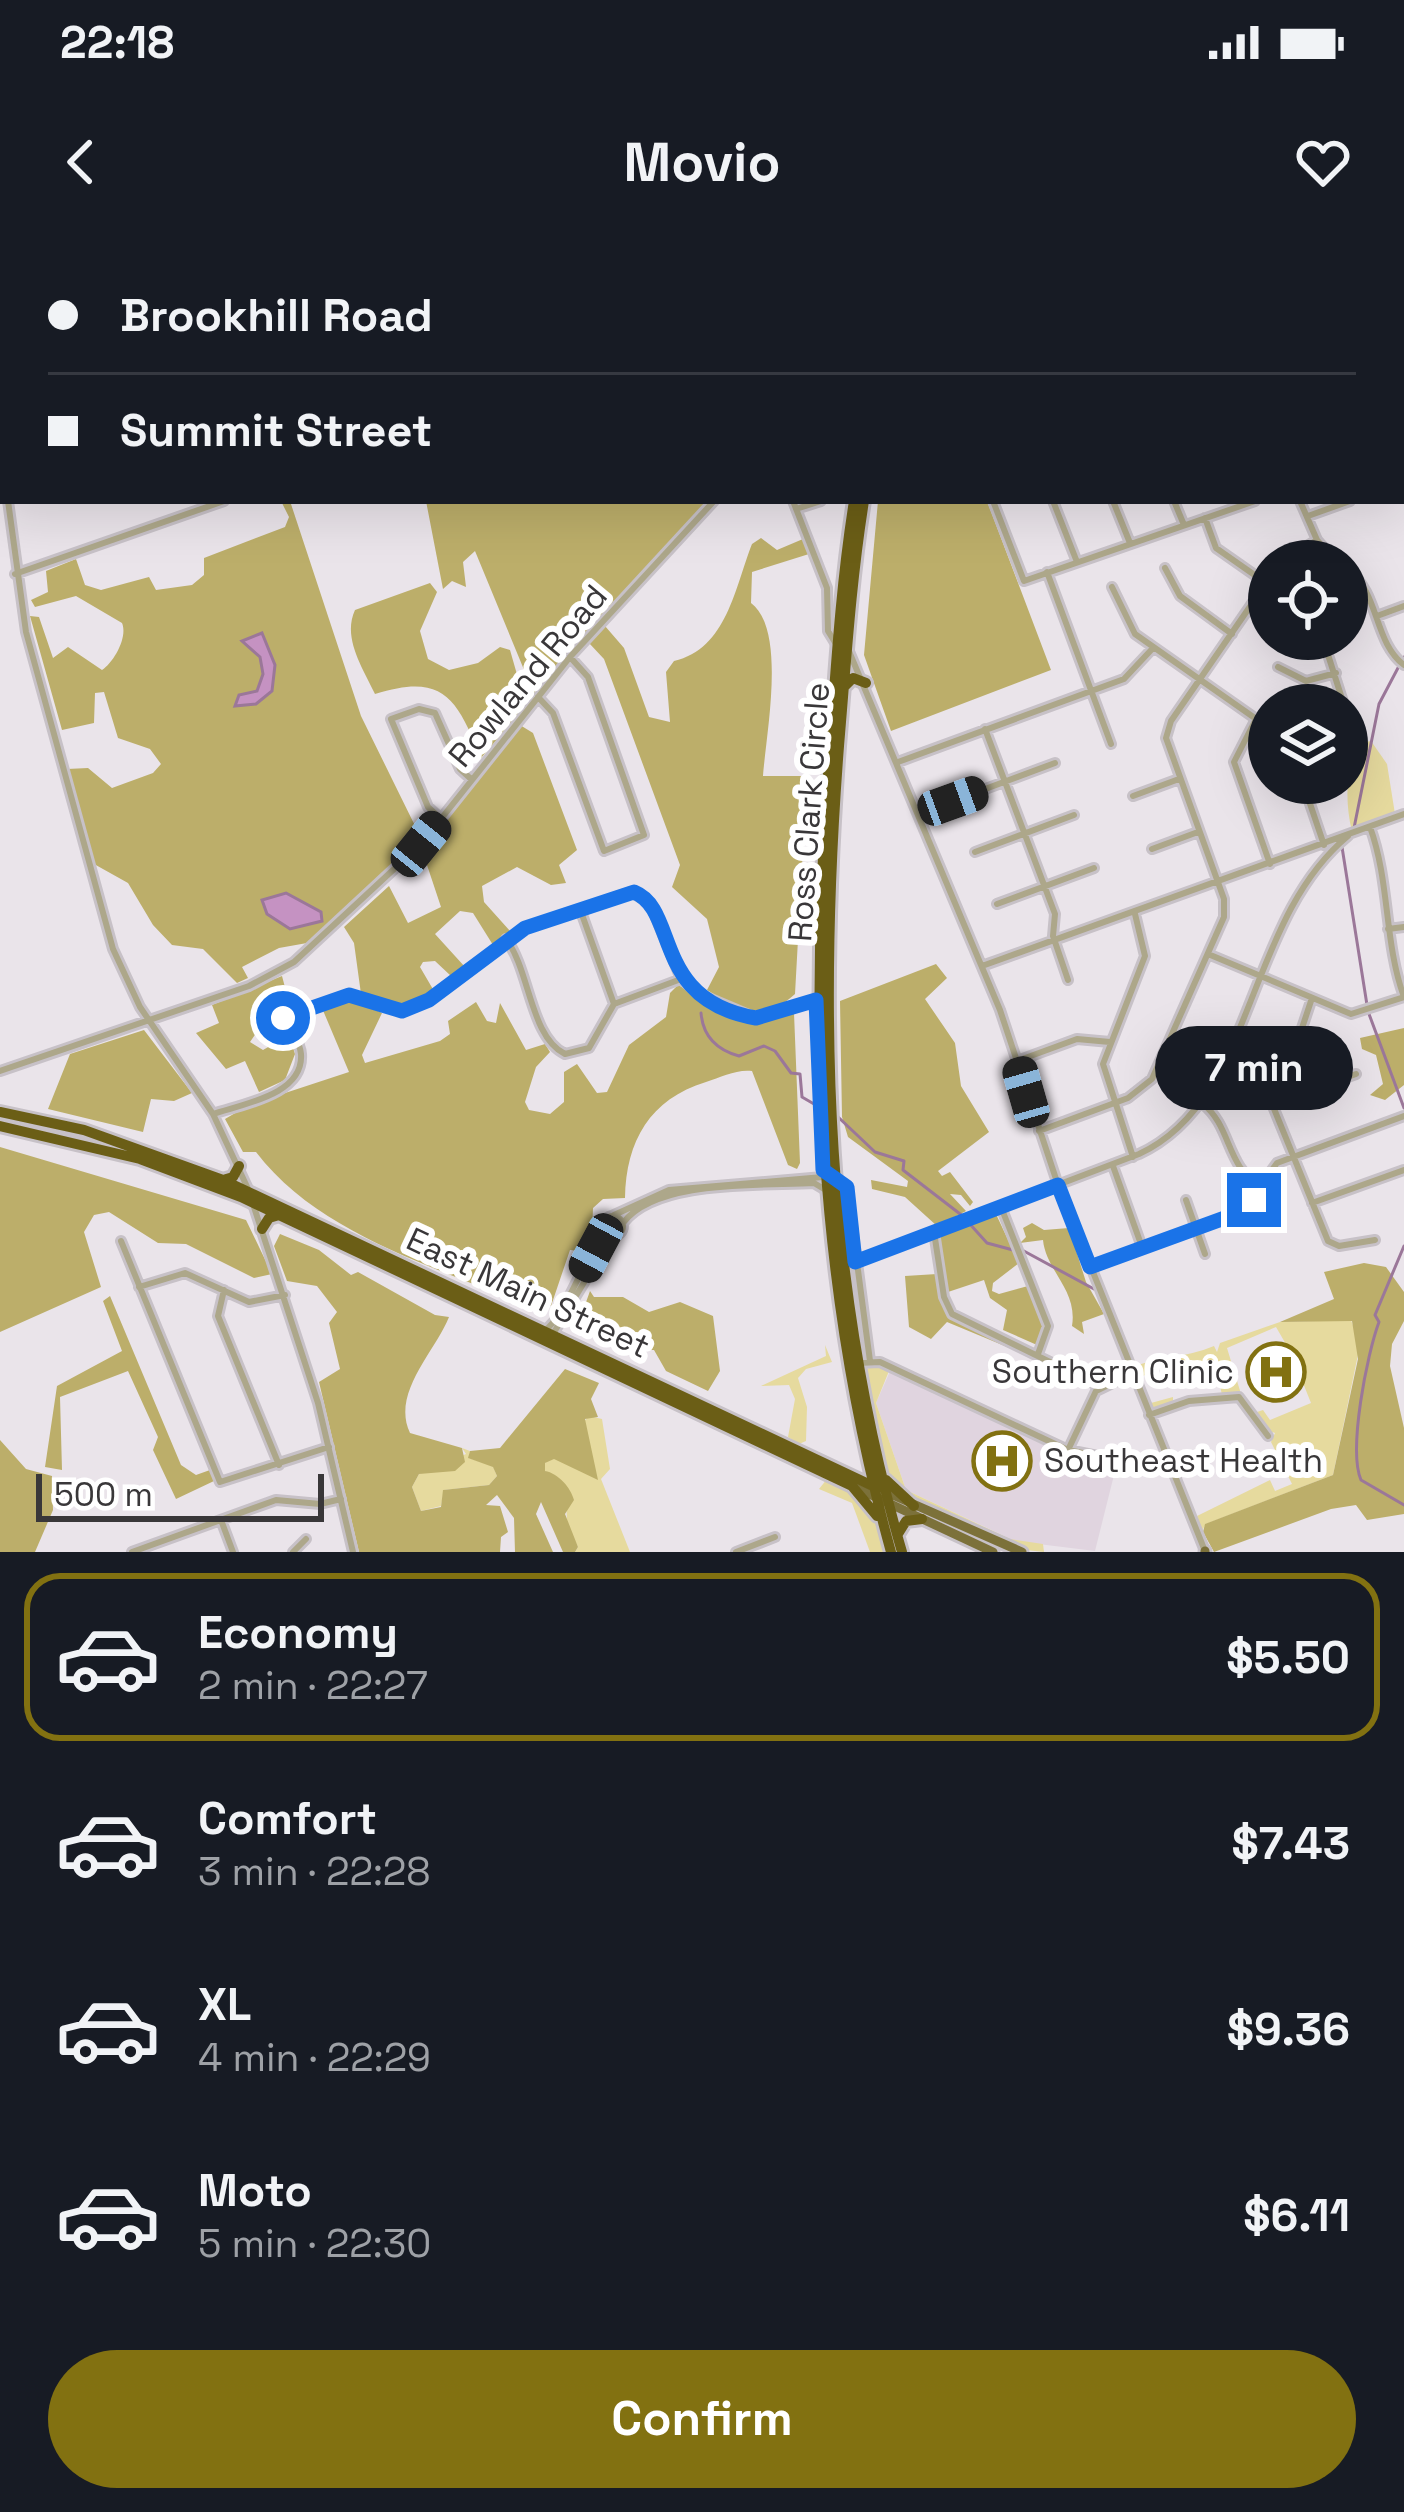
<!DOCTYPE html>
<meta charset="utf-8">
<style>
body{margin:0;font-family:"Space Grotesk",sans-serif;background:#20242c;color:#f1f3f6;height:100vh;display:flex;flex-direction:column;font-size:45px;white-space:nowrap}
*{box-sizing:border-box;margin:0}
p{font-size:39px;color:#9ea1a6}
.icon{flex:none;width:66px;height:66px;fill:none;stroke:currentColor;stroke-width:2;stroke-linecap:round;stroke-linejoin:round}
.map{position:relative;height:1312px;overflow:hidden}
.sheet{display:flex;flex-direction:column;background:#171b24;flex:1}
.sheet>*{flex:none}
.banner{position:absolute;left:0px;top:0px;width:1404px;height:264px;box-shadow:0 12px 48px #0002;display:grid;align-content:center;height:264px;padding:0 48px;background:#171b24}
.controls{position:absolute;left:1248px;top:300px;display:grid;gap:24px}
.controls a{display:grid;place-items:center;width:120px;height:120px;border-radius:50%;background:#171b24;box-shadow:0 12px 48px #0002;font-size:60px}
.scale{position:absolute;left:36px;bottom:30px;width:288px;box-sizing:border-box;padding-left:12px;border:6px solid #393739;border-top:0;font-size:33px;line-height:42px;white-space:nowrap;color:#393739;-webkit-text-stroke:9px #fff;paint-order:stroke}
.end{position:absolute;width:54px;height:54px;margin:-27px;border:15px solid #1a73e8;background:#fff;box-shadow:0 0 0 6px #fff}
.from{border-radius:50%}
.bubble{position:absolute;height:84px;border-radius:42px;background:#171b24;box-shadow:0 12px 48px #0002;font-size:39px;font-weight:800;line-height:84px;text-align:center}
.car{position:absolute;width:36px;height:72px;margin:-36px -18px;border-radius:15px;box-shadow:0 0 9px 3px #0007;background:linear-gradient(#222 24%,#8ab4d8 0 40%,#222 0 76%,#8ab4d8 0 86%,#222 0)}
.banner b{display:flex;align-items:center;gap:42px;height:114px;font-size:45px}
.banner b+b{border-top:3px solid #363941}
.banner i{width:30px;height:30px;background:#f1f3f6}
ul{padding:21px 0 0;list-style:none}
li{display:flex;align-items:center;gap:36px;height:168px;margin:0 24px 18px;padding:0 24px;border:6px solid transparent;border-radius:36px}
li div{flex:1}
li b{display:block;font-size:45px}
li em{font-style:normal;font-weight:800}
li.on{border-color:#827111}
li>.icon{width:108px;height:108px;stroke-width:1.5}
.cta{display:flex;gap:24px;margin-top:auto;padding:24px 48px}
.cta a{flex:1;height:138px;border-radius:72px;background:#827111;color:#fff;font-size:48px;font-weight:800;line-height:138px;text-align:center}
.status{display:flex;justify-content:space-between;align-items:center;height:84px;padding:0 60px;background:#171b24;direction:ltr}
.status svg{height:33px;fill:currentColor}
header{display:flex;justify-content:space-between;align-items:center;height:156px;padding:0 48px;background:#171b24;font-size:54px;font-weight:800}
.map>svg:first-child{display:block}
.built{fill:#e0d4df}
.green{fill:#e6da9e}
.forest{fill:#bcae6a}
.water{fill:#c592c2;stroke:#9b7799;stroke-width:3}
.lines{fill:none;stroke-linecap:round;stroke-linejoin:round}
.stream{stroke:#9b7799;stroke-width:3}
.minor-casing{stroke:#c7c1c7;stroke-width:12}
.major-casing{stroke:#c7c1c7;stroke-width:15}
.highway-casing{stroke:#c7c1c7;stroke-width:16}
.minor{stroke:#ada78a;stroke-width:6}
.major{stroke:#7c713a;stroke-width:9}
.highway{stroke:#6b5e16;stroke-width:10}
.route{stroke:#1a73e8;stroke-width:15}
.labels{text-anchor:middle;dominant-baseline:central;stroke-width:12;stroke-linejoin:round;paint-order:stroke}
.street-label{font-size:33px;fill:#393739;stroke:#fff}
.poi-label{font-size:33px;fill:#393739;stroke:#fff;text-anchor:end}
</style>
<div class="status"><b>22:18</b><svg viewBox="0 0 49 12"><path d="M0 12V9h3v3zM5 12V6h3v6zM10 12V3h3v9zM15 12V0h3v12zM26 1h20v11H26zM47 4h2v5h-2z"/></svg></div>
<header><svg class="icon" aria-label="back" viewBox="0 0 24 24"><path d="M15 5l-7 7 7 7"/></svg>Movio<svg class="icon" aria-label="heart" viewBox="0 0 24 24"><path d="M12 20l-8-8c-3-5 5-10 8-4 3-6 11-1 8 4z"/></svg></header>
<div class="map">
<svg width="1404" height="1312" viewBox="0 0 1404 1312">
<rect width="100%" height="100%" fill="#eae4ea"/>
<!-- built -->
<path class="built" d="M891 1129 1060 1209 1117 1223 1095 1311 1015 1301 906 1250 876 1163Z"/>
<!-- green -->
<path class="green" d="M1371 501 1387 524 1395 574 1352 591C1345 565 1346 530 1355 504Z
M1351 1080 1360 1105 1333 1235 1206 1284 1201 1292 1197 1276 1270 1240 1275 1251 1292 1244 1271 1202 1275 1193 1264 1189 1257 1172 1263 1170 1270 1180 1311 1163 1303 1143 1285 1150 1299 1141 1282 1111 1257 1125 1255 1120 1287 1106 1276 1087 1227 1108 1241 1154 1222 1155 1215 1122 1211 1129 1197 1130 1194 1120 1174 1135 1169 1123 1141 1137 1151 1163 1173 1157V1164L1153 1171 1134 1127C1154 1117 1186 1118 1214 1106L1217 1112 1220 1103 1280 1082Z
M825 1105 832 1122 806 1129 798 1138 807 1167 806 1201 799 1204 788 1197 795 1159 789 1145 761 1146 826 1116Z
M876 1125 889 1131 876 1163 906 1250 1010 1299 1043 1304 1044 1312 1026 1310 909 1258 885 1232 864 1130Z
M589 1176 602 1179 610 1229 601 1239 630 1312H575L578 1307 567 1286 566 1248 545 1231V1223Z
M462 1208 470 1211 469 1218 493 1226 497 1236 489 1245 444 1250 441 1266 421 1271 412 1247 419 1234 466 1214Z
M827 1239C862 1255 876 1275 887 1312H870L852 1263 819 1249Z"/>
<!-- forest -->
<path class="forest" d="M281 261H290L361 476 422 600 307 703 279 708 242 727 248 738 237 743 203 709 172 705 153 685 128 643 94 624 67 529 88 528 112 548 153 533 161 524 150 509 118 498 104 452 95 453 94 483 62 490 30 376 39 377 53 418 68 407 102 430C114 422 128 397 122 383L76 356 35 367 31 360 48 352 46 331 76 319 85 345 101 350 149 337 156 350 192 345 204 335V318L285 287 289 277Z
M426 261H709L534 454 475 311 463 322 466 347 452 341 443 349Z
M878 261H987L1051 430 891 491 864 415Z
M761 298 777 310 803 299 809 314 752 332 751 363C787 390 766 493 763 536H807L795 754C764 783 740 770 707 750L719 727 707 679 672 647 680 625 604 419 589 403 605 386 624 408 649 477 670 482 666 432 674 421C727 409 735 347 752 304Z
M430 343 437 352 420 391 428 419 449 430 478 423 500 407 510 410 526 466 481 518C457 459 444 432 375 454 363 428 342 398 355 370Z
M520 485 533 493 577 610 559 625 566 643 551 645 517 627 482 646 484 662 510 691 493 705 473 673 460 671 435 694 465 727 451 736 435 721 423 722 420 727 434 751 408 766 361 754 354 703 344 687 389 646 408 683 441 667 422 610Z
M936 724 947 738 925 759 955 803 961 846 989 892 938 931 942 936 950 932 973 962 970 966 961 955 950 954 966 971 937 986 905 957 872 949 871 940 907 947 908 941 848 897 842 877 840 761Z
M282 736 291 770 258 768 261 786 250 802 263 810 289 795 295 814 285 840 259 852 245 821 226 829 196 793 219 783 212 765Z
M678 745 749 782 794 773 800 923 797 929 788 925 752 831C737 829 721 837 706 842 650 859 626 901 625 958L603 959 593 968 592 993 580 1011 570 1010 551 1066 539 1061 531 1068C439 1027 320 996 256 912H243L225 879 249 865 349 832 322 768 356 760 382 773 362 815 365 823 440 801 450 794 448 781 476 762 487 781 496 783 500 763 526 810 545 804 550 812 536 827 525 862 529 870 550 874 564 862V832L577 824 597 853 607 852 629 805 666 777 670 753Z
M1404 788V845L1385 860 1370 855 1383 844 1376 815 1362 809 1360 798Z
M144 790 192 853 174 861 151 859 143 892 48 869 70 814Z
M0 907 246 980 272 1034 254 1038 186 1004 158 1003 109 972 94 975 84 992 101 1047 0 1092Z
M995 972 1019 1023 993 1043 992 1051 999 1054 1028 1046 1044 1089 1037 1105 1003 1090 1007 1070 990 1058 984 1040 945 1053 938 997Z
M1032 983 1044 990 1069 988 1086 1042 1104 1074 1082 1082 1084 1094 1072 1086C1078 1050 1046 1031 1043 1000L1020 1003 1026 997 1023 988Z
M280 994 319 1010 351 1035 358 1032 435 1075 449 1077C435 1112 391 1153 410 1193L462 1208 465 1222 455 1231 419 1234 412 1247 421 1271 441 1267 443 1250 489 1245 497 1236 493 1227 468 1218 470 1211 500 1208 565 1129 599 1143 591 1159 598 1177 585 1179 598 1240 554 1219 545 1223V1231C558 1233 571 1248 574 1260L565 1274 578 1307 575 1312H563L541 1262 536 1274 553 1312H515L514 1278 497 1255 486 1265 500 1266 508 1292 501 1297 500 1312H359L319 1142 340 1129 329 1083 337 1072 317 1046 287 1041 274 1006Z
M1364 1023 1386 1027 1404 1052V1081L1392 1104 1390 1126 1404 1188V1274L1367 1280 1356 1265 1331 1269 1214 1312 1203 1292 1205 1284 1333 1235 1358 1119 1352 1081 1280 1082 1334 1059 1324 1032Z
M937 1034 952 1077 1031 1117 947 1082 931 1099 909 1087 905 1036Z
M590 1051 594 1057H623L649 1072 680 1062 713 1076 720 1131 708 1151 666 1131 654 1110H620L585 1092 580 1079Z
M110 1056 181 1225 196 1235 210 1230 214 1241 176 1259 153 1210 158 1197 128 1131 60 1157 62 1230 45 1227 57 1146 122 1111 103 1061Z
M0 1200 26 1229 52 1236 53 1270 35 1312H0Z"/>
<!-- water -->
<path class="water" d="M262 393 275 425 272 451 256 464 235 466 239 455 257 451 263 434 260 417 242 401Z
M286 653 321 672 322 681 290 689 267 674 262 660Z"/>
<g class="lines">
<!-- stream -->
<path class="stream" d="M1403 419 1404 417
M1354 588 1379 464 1399 426
M1342 607 1367 765
M701 773C703 797 717 810 739 816L764 806 775 811 791 833 800 834 802 857 814 864
M1369 774 1404 868
M837 876 875 912 904 921 903 930 964 977
M968 982 987 1003 1013 1010
M1404 1006 1375 1075 1379 1082C1367 1114 1348 1210 1361 1240L1404 1265
M1022 1010 1094 1049"/>
<!-- minor casing -->
<g class="minor-casing">
<path id="minor" d="M1190 0 1191 3
M1298 0 1300 3
M67 3 78 0
M1079 3V0
M1226 3 1235 0
M0 28 3 26
M1401 56 1404 55
M1401 130 1404 131
M0 200 3 220
M1401 211 1404 218
M1401 244 1404 243
M8 261 26 392 113 709 140 767 213 874 249 951
M793 261 827 348 828 391 836 404
M993 261 1024 341 1255 261
M1053 261 1077 322
M1113 261 1130 303
M1174 261 1184 285
M1300 261 1317 300 1335 321
M796 269 821 261
M1308 276 1350 261
M1205 278 1216 308 1266 343
M1282 321 1317 300
M1165 328 1180 356 1232 394
M1347 329C1380 353 1373 401 1404 425
M1047 332 1111 504
M15 334 224 261
M1112 347 1135 394 1269 488
M1377 376 1404 366
M1323 399 1344 465
M848 409 1000 770 1058 945 1205 1311
M1278 427 1306 441 1336 433
M538 457 553 473 604 611 644 595 588 437 570 417
M1256 479 1234 522 1270 624
M985 489 1055 674 1053 696 1068 740
M898 522 1124 439 1153 408
M1303 543 1324 605
M1133 556 1179 539
M953 561 1055 523
M441 579 428 567 391 479 419 469 435 473 460 529 471 539
M1152 609 1198 592
M975 612 1074 575
M997 664 1094 628
M580 669 614 764
M1388 689 1404 687
M506 699C530 730 530 797 565 814L589 808 614 764 681 739
M1208 714 1351 774 1404 757C1384 702 1390 642 1370 587
M982 726 1404 574
M1312 758 1301 791 1320 847
M262 772 287 779
M287 779 346 755 402 771 429 760 525 688 631 652 650 663 681 739 699 754 756 778 821 760
M1226 817 1261 837 1328 1001 1339 1006 1375 1000
M1017 821 1077 799 1110 802
M0 831 249 746 294 722 421 604 570 417 714 261
M1203 864C1232 887 1226 928 1261 946
M1272 864 1356 834
M213 874C242 864 304 855 301 814 300 800 290 792 287 779
M1039 891 1128 858 1152 839 1224 677V659L1166 498 1171 481 1269 339
M1133 917 1103 824 1145 716 1135 674
M1113 926 1142 1007
M837 940 847 947 870 1121
M1186 960 1205 1014
M1312 963 1404 930
M253 964 318 1163 353 1312
M1001 967 1048 1086 1038 1114
M614 975 669 950 823 937
M603 986a10 10 0 1 1 20 0a10 10 0 1 1-20 0Z
M623 983C656 939 762 946 814 943L824 949
M934 992 944 1057 952 1074 1101 1147
M121 1001 220 1242 329 1207
M855 1022 1139 914C1256 860 1244 682 1348 596
M1090 1027 1241 972 1277 923 1404 876
M139 1047 185 1033 249 1062 285 1055
M224 1050 218 1076 279 1225
M547 1089 560 1075 603 989
M553 1094 612 996
M858 1123 880 1122 1068 1210 1172 1231
M1149 1175 1189 1161 1239 1157 1268 1196
M1068 1210 1096 1151 1133 1133
M221 1280 233 1312
M132 1312 276 1260 320 1264 341 1259
M293 1312 306 1299
M736 1312 775 1297"/>
</g>
<!-- major casing -->
<g class="major-casing">
<path id="major" d="M852 1246 993 1312
M886 1252 1022 1312
M1205 1312V1311"/>
</g>
<!-- highway casing -->
<g class="highway-casing">
<path id="highway" d="M923 3 924 0
M933 3 934 0
M854 261C841 342 836 424 830 506 808 780 817 1046 891 1312
M864 261C851 342 846 424 839 506 818 779 825 1047 902 1312
M844 447 853 438 866 443
M0 872 84 890 223 940 877 1248
M0 886 140 919 241 957 852 1246 877 1276
M223 940 233 937 239 926
M262 989 269 978 279 975
M886 1240 914 1266
M898 1294 906 1281 922 1279"/>
</g>
<!-- minor -->
<use href="#minor" class="minor"/>
<!-- major -->
<use href="#major" class="major"/>
<!-- highway -->
<use href="#highway" class="highway"/>
</g>
<g class="lines">
<!-- route -->
<path class="route" d="M283 778 349 755 402 771 429 760 525 688 634 652C679 670 651 760 756 778L816 760 823 930 847 947 855 1022 1058 945 1090 1027 1241 972 1254 960"/>
</g>
<!-- icons -->
<defs>
<g id="hospital-ring" transform="scale(3)"><circle r="9.5" fill="#fff" stroke="#827111" stroke-width="1.5"/><path d="M-5-5h3v3.5h4V-5h3V5h-3V1.5h-4V5h-3Z" fill="#827111"/></g>
</defs>
<g fill-rule="evenodd">
<use href="#hospital-ring" x="1276" y="1132"/>
<use href="#hospital-ring" x="1002" y="1221"/>
</g>
<g class="labels">
<!-- street labels -->
<g class="street-label">
<text transform="translate(528 436) rotate(-50)">Rowland Road</text>
<text transform="translate(809 572) rotate(-86)">Ross Clark Circle</text>
<text transform="translate(528 1053) rotate(25)">East Main Street</text>
</g>
<!-- poi labels -->
<g class="poi-label">
<text x="1234" y="1132">Southern Clinic</text>
<text x="1044" y="1221" text-anchor="start">Southeast Health</text>
</g>
</g>
</svg>
<div class="controls">
<a><svg class="icon" aria-label="locate" viewBox="0 0 24 24"><circle cx="12" cy="12" r="6"/><path d="M12 2v4M12 18v4M2 12h4M18 12h4"/></svg></a>
<a><svg class="icon" aria-label="layers" viewBox="0 0 24 24"><path d="M12 4l9 5-9 5-9-5zM3 14l9 5 9-5"/></svg></a>
</div>
<div class="scale">500 m</div>
<i class="end from" style="left:283px;top:778px"></i>
<i class="end" style="left:1254px;top:960px"></i>
<div class="bubble" style="left:1155px;top:786px;width:198px">7 min</div>
<i class="car" style="left:953px;top:561px;rotate:70deg"></i>
<i class="car" style="left:421px;top:604px;rotate:39deg"></i>
<i class="car" style="left:1026px;top:852px;rotate:344deg"></i>
<i class="car" style="left:596px;top:1008px;rotate:208deg"></i>
<div class="banner">
<b><i class="from"></i>Brookhill Road</b>
<b><i></i>Summit Street</b>
</div>
</div>
<section class="sheet">
<ul>
<li class="on"><svg class="icon" aria-label="car" viewBox="0 0 24 24"><path d="M5 17H2v-5l4-1 3-4h7l3 4 3 1v5h-3M9 17h6M6 11h13"/><circle cx="7" cy="17" r="2"/><circle cx="17" cy="17" r="2"/></svg><div><b>Economy</b><p>2 min · 22:27</p></div><em>$5.50</em></li>
<li><svg class="icon" aria-label="car" viewBox="0 0 24 24"><path d="M5 17H2v-5l4-1 3-4h7l3 4 3 1v5h-3M9 17h6M6 11h13"/><circle cx="7" cy="17" r="2"/><circle cx="17" cy="17" r="2"/></svg><div><b>Comfort</b><p>3 min · 22:28</p></div><em>$7.43</em></li>
<li><svg class="icon" aria-label="car" viewBox="0 0 24 24"><path d="M5 17H2v-5l4-1 3-4h7l3 4 3 1v5h-3M9 17h6M6 11h13"/><circle cx="7" cy="17" r="2"/><circle cx="17" cy="17" r="2"/></svg><div><b>XL</b><p>4 min · 22:29</p></div><em>$9.36</em></li>
<li><svg class="icon" aria-label="car" viewBox="0 0 24 24"><path d="M5 17H2v-5l4-1 3-4h7l3 4 3 1v5h-3M9 17h6M6 11h13"/><circle cx="7" cy="17" r="2"/><circle cx="17" cy="17" r="2"/></svg><div><b>Moto</b><p>5 min · 22:30</p></div><em>$6.11</em></li>
</ul>
<div class="cta"><a>Confirm</a></div>
</section>
